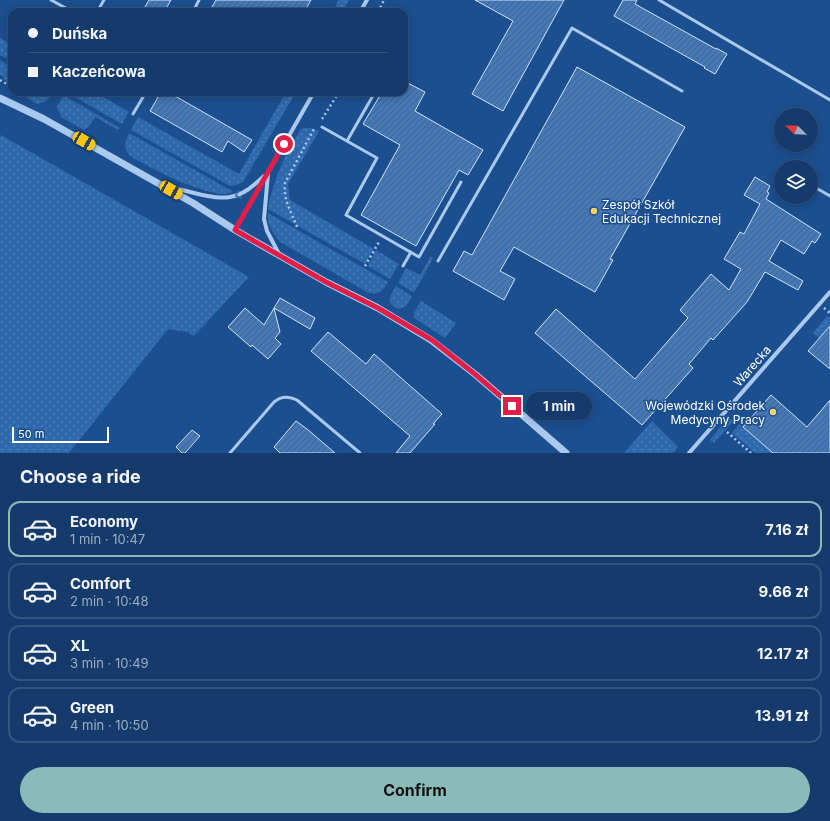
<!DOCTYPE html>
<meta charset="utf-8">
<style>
body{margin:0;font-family:Inter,sans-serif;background:#214673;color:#f1f3f6;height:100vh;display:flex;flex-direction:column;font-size:15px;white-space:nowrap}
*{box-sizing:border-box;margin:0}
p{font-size:13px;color:#9dadc1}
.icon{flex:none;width:22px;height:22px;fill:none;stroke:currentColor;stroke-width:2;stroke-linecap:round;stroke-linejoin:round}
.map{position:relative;height:453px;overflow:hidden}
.panel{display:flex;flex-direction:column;background:#143b6b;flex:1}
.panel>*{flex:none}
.guide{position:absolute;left:8px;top:8px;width:400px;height:88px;border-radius:12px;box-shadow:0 2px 10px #0003,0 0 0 1px #33557e;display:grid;align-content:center;height:88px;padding:0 20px;background:#143b6b}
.needle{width:26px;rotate:293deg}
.controls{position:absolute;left:774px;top:108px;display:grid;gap:8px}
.controls a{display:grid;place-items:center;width:44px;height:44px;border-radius:50%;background:#143b6b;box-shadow:0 2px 10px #0003,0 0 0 1px #33557e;font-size:20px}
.scale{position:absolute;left:12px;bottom:10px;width:97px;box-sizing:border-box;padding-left:4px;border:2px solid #fff;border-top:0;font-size:11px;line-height:14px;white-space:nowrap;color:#fff;-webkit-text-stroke:3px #1b4f8f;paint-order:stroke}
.end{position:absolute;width:18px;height:18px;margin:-9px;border:5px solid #e11d48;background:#fff;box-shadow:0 0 0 2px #fff}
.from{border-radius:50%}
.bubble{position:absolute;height:28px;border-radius:14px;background:#143b6b;box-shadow:0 2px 10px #0003,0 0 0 1px #33557e;font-size:13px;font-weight:700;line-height:28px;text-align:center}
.car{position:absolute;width:12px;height:24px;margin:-12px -6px;border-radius:5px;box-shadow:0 0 3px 1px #0007;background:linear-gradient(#f5c518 24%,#345 0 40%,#f5c518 0 76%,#345 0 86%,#f5c518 0)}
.guide b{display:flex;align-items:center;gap:14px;height:38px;font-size:15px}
.guide b+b{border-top:1px solid #33557e}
.guide i{width:10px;height:10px;background:#f1f3f6}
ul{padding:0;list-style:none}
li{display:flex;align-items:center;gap:12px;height:56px;margin:0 8px 6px;padding:0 12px;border:2px solid #33557e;border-radius:12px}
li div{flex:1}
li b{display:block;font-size:15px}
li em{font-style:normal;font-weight:700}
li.on{border-color:#8bbbb9}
li>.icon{width:36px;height:36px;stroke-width:1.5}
h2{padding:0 20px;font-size:18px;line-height:48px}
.primary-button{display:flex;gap:8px;margin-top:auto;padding:8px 20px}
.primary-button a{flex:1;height:46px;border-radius:24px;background:#8bbbb9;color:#111;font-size:16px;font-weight:700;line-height:46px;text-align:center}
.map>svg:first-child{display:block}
.grass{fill:url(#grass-dots)}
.building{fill:url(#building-hatch);stroke:#cfe3fa}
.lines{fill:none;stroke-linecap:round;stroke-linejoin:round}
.path{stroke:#a9c9ee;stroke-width:2.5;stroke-dasharray:2 3;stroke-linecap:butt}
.service{stroke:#a9c9ee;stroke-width:3}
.minor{stroke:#a9c9ee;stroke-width:4}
.tertiary{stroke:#a9c9ee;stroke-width:7}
.oneway{stroke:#4674ac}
.route{stroke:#e11d48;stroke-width:5}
.poi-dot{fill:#ffd166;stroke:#1b4f8f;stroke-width:1.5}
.labels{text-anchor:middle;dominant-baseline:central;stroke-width:3;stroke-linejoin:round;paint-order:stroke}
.poi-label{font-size:12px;fill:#fff;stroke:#1b4f8f;text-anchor:start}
.street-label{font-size:12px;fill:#fff;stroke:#1b4f8f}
</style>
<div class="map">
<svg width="830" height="453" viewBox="0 0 830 453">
<defs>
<pattern id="grass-dots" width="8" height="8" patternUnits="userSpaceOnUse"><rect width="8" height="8" fill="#2e69ad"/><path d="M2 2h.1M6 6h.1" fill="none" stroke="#4d80b9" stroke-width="1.8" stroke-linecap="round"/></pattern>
<pattern id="building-hatch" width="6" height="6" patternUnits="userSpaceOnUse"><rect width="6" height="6" fill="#4478b7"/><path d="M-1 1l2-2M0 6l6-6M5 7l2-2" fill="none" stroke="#486282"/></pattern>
</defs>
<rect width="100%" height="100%" fill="#1b4f8f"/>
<!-- grass -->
<path class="grass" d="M339 0H349L342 12H332Z
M0 38 12 45V61L0 55Z
M0 60 12 67V84L3 79V77L0 75Z
M26 92H53C49 100 46 102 37 104L24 96Z
M66 92H95L129 112 122 124Z
M286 92H296L243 182 237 185 230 186 131 130 138 117 239 174Z
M63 95 120 128 118 130 95 117 89 126 84 130 61 117 57 107Z
M303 128H310L319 131 288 184 290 200 374 249 365 264 268 209C273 180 285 155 300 130Z
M129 133 234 192C227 194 221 195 215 193 189 187 164 175 141 162 136 159 130 157 128 153 123 147 126 140 129 133Z
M1 135 249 277 194 336 187 332 168 329 69 453H0V137Z
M268 213 388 282C383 292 378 296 367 292L280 242 272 231 268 221Z
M376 250 399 264 390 279 368 266Z
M431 256 433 258 414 293 398 283 406 268 420 275Z
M396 286 412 296C408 303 407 308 398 309 385 301 389 298 396 286Z
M421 301 456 323 445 338 414 318V313Z
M827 316 830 318V333L819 338 813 333Z
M735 419 714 443 710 440 726 420Z
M652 421 678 447 673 453H624Z
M741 422 745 425 773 453H755L732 433Z"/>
<!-- building -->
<path class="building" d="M149 0H171L164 12H142Z
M216 0H311L304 12H209Z
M475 0H564L503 111 472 94 513 21Z
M623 0H637L635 4 716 49V48L727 54 715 74 704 68 705 67 614 16Z
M577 67 685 127 610 259 613 260 595 292 514 247 500 271 515 279 504 300 453 271 464 251 472 255Z
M404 81 425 92 415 111 483 150 468 175 459 170 416 246 361 215 400 145 363 124 382 92H404Z
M161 92H168L252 140 244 152 228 141 222 152 150 111Z
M755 177 770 186 767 192 769 193 766 199 821 234 815 243 812 241 804 254 781 240 769 261 803 281 798 290 765 272 747 302 713 340 711 338 689 364 693 368 642 425 535 333 556 309 635 379 688 318 680 310 711 274 729 290 741 269 724 259 740 232 744 234 760 204 744 195Z
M280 298 315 318 310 329 274 308 280 332 275 338 281 344 268 359 252 345 251 347 228 327 245 308 264 325Z
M830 326V369L808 351Z
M328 332 366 364 374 354 442 414 433 424H435L410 453H396L410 436 311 351Z
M771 395 807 427 830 400V453H773L743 427Z
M296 421 307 429 335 453H280L274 447Z
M192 430 200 436 185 453H182L176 447Z"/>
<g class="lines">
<!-- path -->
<path class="path" d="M378 12 384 0
M0 80 12 87
M20 94 22 92
M322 119 339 92
M297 227C291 211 283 200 285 183L315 127
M365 266 379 242
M824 308 830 313
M727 432 751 453"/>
<!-- service -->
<path class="service" d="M51 0 73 12
M659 0 830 100
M97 12 104 0
M193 12 199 0
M133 114 146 92
M322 127 377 158 346 215 419 257 461 182
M347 141 375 92
M811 185 830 196
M438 261 572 28 682 91
M403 266 411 252
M230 453 274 402C281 396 289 396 297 400L360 453"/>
<!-- minor -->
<path class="minor" d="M360 12 367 0
M268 174 264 219 267 231 279 254
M167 186C184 190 214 200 230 197 244 195 254 185 264 176
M235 230 314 92
M689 453 830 292"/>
<!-- tertiary -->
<path class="tertiary" d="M0 98 44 119 193 203 235 230 326 282 378 308 431 340 476 375 566 453"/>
</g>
<!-- one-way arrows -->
<defs><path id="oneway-chevron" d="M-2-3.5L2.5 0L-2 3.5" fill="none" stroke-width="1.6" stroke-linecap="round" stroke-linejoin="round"/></defs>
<use class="oneway" href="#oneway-chevron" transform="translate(238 195) rotate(159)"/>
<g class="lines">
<!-- route -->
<path class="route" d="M284 144 235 230 326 282 378 308 432 340 476 375 512 406"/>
</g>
<!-- markers -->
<g class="poi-dot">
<circle cx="594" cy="211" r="4"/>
<circle cx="773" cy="412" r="4"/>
</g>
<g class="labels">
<!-- poi labels -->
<g class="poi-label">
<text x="602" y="204">Zespół Szkół<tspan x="602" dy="14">Edukacji Technicznej</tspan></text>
<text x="765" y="405" text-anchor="end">Wojewódzki Ośrodek<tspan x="765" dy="14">Medycyny Pracy</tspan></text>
</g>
<!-- street labels -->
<g class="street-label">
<text transform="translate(752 366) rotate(-49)">Warecka</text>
</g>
</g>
</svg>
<div class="controls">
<a><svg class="needle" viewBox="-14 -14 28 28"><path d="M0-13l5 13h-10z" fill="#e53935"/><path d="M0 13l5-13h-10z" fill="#9dadc1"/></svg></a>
<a><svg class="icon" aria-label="layers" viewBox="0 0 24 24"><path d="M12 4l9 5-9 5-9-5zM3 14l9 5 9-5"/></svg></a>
</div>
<div class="scale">50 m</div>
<i class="end from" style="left:284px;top:144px"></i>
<i class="end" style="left:512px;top:406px"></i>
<div class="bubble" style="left:526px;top:392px;width:66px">1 min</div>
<i class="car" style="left:84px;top:141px;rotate:120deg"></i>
<i class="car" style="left:171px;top:190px;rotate:120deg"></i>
<div class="guide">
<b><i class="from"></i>Duńska</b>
<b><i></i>Kaczeńcowa</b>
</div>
</div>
<section class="panel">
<h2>Choose a ride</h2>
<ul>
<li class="on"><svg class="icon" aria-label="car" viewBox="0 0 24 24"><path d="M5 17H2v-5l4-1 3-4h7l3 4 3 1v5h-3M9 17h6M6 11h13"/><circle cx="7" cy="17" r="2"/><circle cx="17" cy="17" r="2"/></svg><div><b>Economy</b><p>1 min · 10:47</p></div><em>7.16 zł</em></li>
<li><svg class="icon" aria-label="car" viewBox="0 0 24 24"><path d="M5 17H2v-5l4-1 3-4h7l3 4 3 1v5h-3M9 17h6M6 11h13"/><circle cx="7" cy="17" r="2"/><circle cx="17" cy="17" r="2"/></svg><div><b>Comfort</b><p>2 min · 10:48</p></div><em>9.66 zł</em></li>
<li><svg class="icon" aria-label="car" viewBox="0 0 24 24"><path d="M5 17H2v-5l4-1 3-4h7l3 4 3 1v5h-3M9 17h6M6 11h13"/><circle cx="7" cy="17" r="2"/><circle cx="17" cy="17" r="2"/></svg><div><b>XL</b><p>3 min · 10:49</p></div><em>12.17 zł</em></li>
<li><svg class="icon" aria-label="car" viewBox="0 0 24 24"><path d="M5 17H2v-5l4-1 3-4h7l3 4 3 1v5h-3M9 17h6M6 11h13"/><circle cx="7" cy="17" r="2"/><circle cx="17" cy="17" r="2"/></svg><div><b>Green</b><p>4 min · 10:50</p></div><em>13.91 zł</em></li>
</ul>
<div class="primary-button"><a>Confirm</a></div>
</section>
